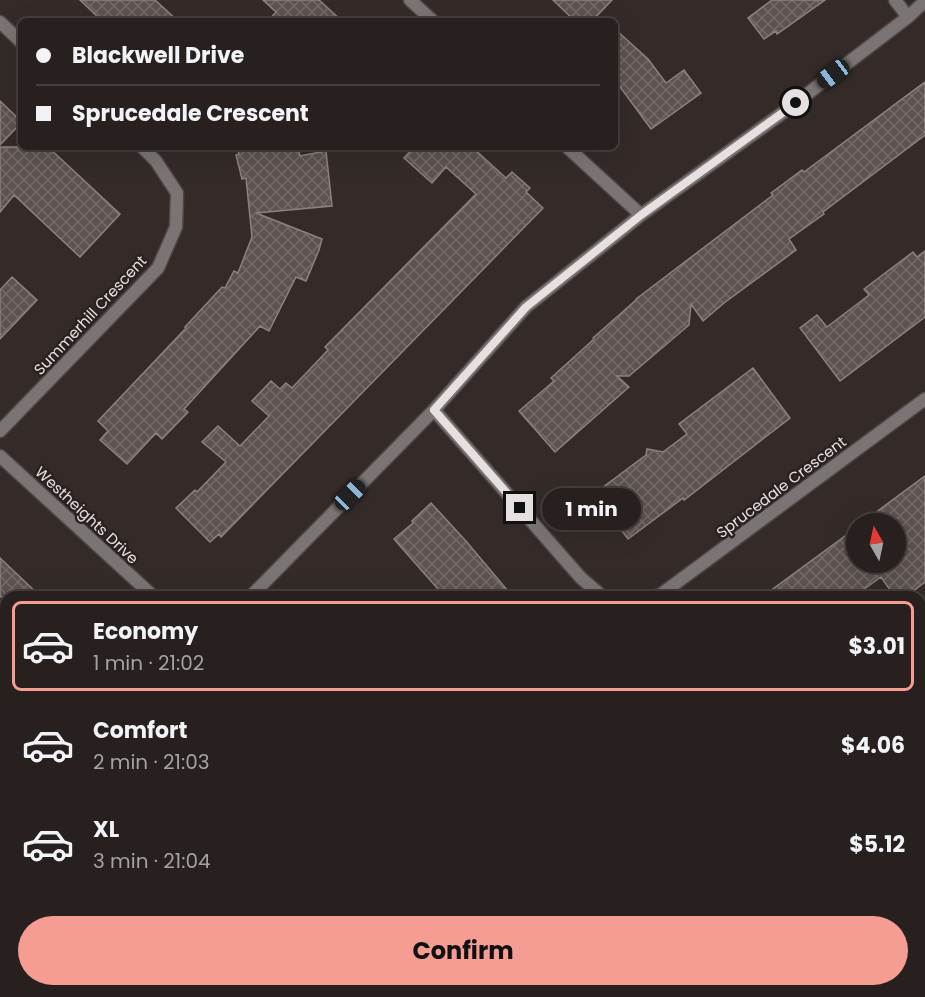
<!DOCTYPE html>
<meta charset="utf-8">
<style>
body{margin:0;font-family:Poppins,sans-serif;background:#2f2828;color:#f1f3f6;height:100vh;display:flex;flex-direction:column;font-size:22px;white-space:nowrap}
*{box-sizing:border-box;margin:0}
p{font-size:20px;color:#a4a3a4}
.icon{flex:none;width:33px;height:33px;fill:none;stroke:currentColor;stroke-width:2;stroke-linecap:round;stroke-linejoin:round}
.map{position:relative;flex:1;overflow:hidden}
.sheet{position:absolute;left:0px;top:591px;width:926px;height:406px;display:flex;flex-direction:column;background:#27201f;border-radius:18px 18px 0 0;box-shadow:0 6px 24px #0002,0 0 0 2px #433e3d}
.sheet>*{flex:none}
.hud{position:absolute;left:18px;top:18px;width:600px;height:132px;border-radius:9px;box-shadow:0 6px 24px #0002,0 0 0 2px #433e3d;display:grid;align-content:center;height:132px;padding:0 18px;background:#27201f}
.needle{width:39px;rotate:351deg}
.fabs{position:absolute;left:846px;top:513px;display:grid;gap:12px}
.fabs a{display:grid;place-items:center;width:60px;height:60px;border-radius:50%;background:#27201f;box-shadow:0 6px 24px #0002,0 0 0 2px #433e3d;font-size:30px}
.end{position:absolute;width:27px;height:27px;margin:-14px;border:8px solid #e7e0e0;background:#111;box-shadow:0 0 0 3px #111}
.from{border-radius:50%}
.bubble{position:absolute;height:42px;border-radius:21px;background:#27201f;box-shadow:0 6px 24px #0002,0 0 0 2px #433e3d;font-size:20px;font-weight:700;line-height:42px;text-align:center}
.car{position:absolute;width:18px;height:36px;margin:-18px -9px;border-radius:8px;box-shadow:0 0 4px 2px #0007;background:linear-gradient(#222 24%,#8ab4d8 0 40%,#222 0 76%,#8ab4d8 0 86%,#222 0)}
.hud b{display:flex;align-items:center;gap:21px;height:57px;font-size:22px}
.hud b+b{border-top:2px solid #433e3d}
.hud i{width:15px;height:15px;background:#f1f3f6}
ul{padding:10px 0 0;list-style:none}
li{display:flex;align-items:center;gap:18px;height:90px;margin:0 12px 9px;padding:0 6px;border:3px solid transparent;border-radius:9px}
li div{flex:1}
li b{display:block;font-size:22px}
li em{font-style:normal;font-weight:700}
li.selected{border-color:#f59c93}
li>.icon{width:54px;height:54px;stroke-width:1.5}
.primary-button{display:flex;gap:12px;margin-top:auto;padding:12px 18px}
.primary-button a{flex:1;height:69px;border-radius:36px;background:#f59c93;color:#111;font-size:24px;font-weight:700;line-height:69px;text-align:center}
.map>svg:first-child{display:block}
.building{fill:url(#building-cross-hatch);stroke:#8d817f;stroke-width:1.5}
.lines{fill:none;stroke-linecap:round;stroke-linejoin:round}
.minor-casing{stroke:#514846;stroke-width:15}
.tertiary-casing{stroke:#514846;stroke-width:15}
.minor{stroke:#7a7574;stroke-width:12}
.tertiary{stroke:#7a7574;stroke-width:12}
.route{stroke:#e7e0e0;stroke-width:8}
.labels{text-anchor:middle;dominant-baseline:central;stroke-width:5;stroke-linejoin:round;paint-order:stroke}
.street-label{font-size:15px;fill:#e7e0e0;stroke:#2a2120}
</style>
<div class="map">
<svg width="925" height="997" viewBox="0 0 925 997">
<defs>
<pattern id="building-cross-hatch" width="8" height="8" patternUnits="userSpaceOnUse" patternTransform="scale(1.5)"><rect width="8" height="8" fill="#5d5250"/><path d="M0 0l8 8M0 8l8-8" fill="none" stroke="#746b69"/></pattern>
</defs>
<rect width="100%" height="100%" fill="#342b29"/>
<!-- building -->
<path class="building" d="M80 0H155L178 21H102Z
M263 0H319L342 21H268L276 12Z
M553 0H612L592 21H575Z
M772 0H825L777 34 776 31 764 39 748 18Z
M615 29 648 59 666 83 684 70 701 93 651 129 615 80Z
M925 82V135L823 212 824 214 789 239 796 250 724 303 703 321 691 304 689 325 629 376H617L629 387 555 452 519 411 554 381 551 378 594 339 593 338 636 300V299L773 195 771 193 802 170 804 172Z
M0 101 21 121V123L0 145Z
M0 147H48L120 214 80 257 14 195 0 212Z
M237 147H298L300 156 326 151 332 206 256 213 322 239 319 250 306 281 296 277 269 331 260 326 184 409 188 412 162 439 156 433 127 464 100 440 108 431 98 421 186 328 185 327 222 287 225 288 234 271 238 273 252 237 246 178 242 179 236 155 239 154Z
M414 147H472L506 178 512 172 530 188 526 192 543 208 221 537 219 534 210 542 176 508 195 490 197 492 226 462 202 442 218 426 240 446 269 416 252 401 271 381 280 389 286 383 292 388 328 350 325 347 476 194 446 167 432 183 404 158Z
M925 251V317L840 381 800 328 817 315 827 327 869 295 864 289 913 252 917 257Z
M12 277 37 300 0 339V290Z
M753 368 790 418 684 500 683 498 628 539 594 494 646 455 647 449 663 452 687 434 679 424Z
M925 476V582L905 597H895L881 577 853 597H762L856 528V562H896V524H860Z
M431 503 465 540 513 597H445L394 539 413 523 412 521Z
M0 558 41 597H0Z"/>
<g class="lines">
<!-- minor casing -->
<g class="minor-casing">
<path id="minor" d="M410 0 433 21
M895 0 908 17
M0 22 21 42
M567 147 641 215
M434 410 581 578 602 596 605 597
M0 431 158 268 176 227 177 193 156 161 142 147
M250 597 434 410 526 307 641 215 777 117 908 17 925 1
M653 597 660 595 925 399
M920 808 925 811
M920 889 925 885
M0 902 6 908
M846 992 850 997
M71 997 79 992"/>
</g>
<!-- tertiary casing -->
<g class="tertiary-casing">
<path id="tertiary" d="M0 456 154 597
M460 992 463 997"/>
</g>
<!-- minor -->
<use href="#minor" class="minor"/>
<!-- tertiary -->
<use href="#tertiary" class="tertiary"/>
</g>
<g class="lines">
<!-- route -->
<path class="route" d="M520 508 434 410 526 307 641 215 796 103"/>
</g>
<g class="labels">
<!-- street labels -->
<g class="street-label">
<text transform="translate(90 315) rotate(-47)">Summerhill Crescent</text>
<text transform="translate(781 487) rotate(-37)">Sprucedale Crescent</text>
<text transform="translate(87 515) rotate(43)">Westheights Drive</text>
</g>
</g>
</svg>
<div class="fabs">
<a><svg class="needle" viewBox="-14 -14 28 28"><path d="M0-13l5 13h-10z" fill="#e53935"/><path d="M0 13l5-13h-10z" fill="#a4a3a4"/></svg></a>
</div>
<i class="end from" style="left:796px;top:103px"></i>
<i class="end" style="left:520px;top:508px"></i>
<div class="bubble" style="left:542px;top:488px;width:99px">1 min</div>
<i class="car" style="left:833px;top:74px;rotate:233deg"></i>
<i class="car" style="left:350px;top:495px;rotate:45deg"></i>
<div class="hud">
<b><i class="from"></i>Blackwell Drive</b>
<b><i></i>Sprucedale Crescent</b>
</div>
<section class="sheet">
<ul>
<li class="selected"><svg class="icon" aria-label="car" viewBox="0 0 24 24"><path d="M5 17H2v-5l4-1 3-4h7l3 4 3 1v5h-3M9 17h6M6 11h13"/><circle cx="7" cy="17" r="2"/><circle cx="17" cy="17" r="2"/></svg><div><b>Economy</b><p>1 min · 21:02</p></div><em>$3.01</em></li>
<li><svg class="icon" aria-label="car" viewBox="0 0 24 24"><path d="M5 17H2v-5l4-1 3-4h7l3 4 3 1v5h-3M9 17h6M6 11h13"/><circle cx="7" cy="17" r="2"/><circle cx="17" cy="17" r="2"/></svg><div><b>Comfort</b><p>2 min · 21:03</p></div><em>$4.06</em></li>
<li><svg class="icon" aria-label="car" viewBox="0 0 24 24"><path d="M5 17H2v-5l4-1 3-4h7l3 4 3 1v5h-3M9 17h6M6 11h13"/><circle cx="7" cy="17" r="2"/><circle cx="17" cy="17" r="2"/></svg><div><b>XL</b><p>3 min · 21:04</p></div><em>$5.12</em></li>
</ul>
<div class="primary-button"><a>Confirm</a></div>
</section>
</div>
